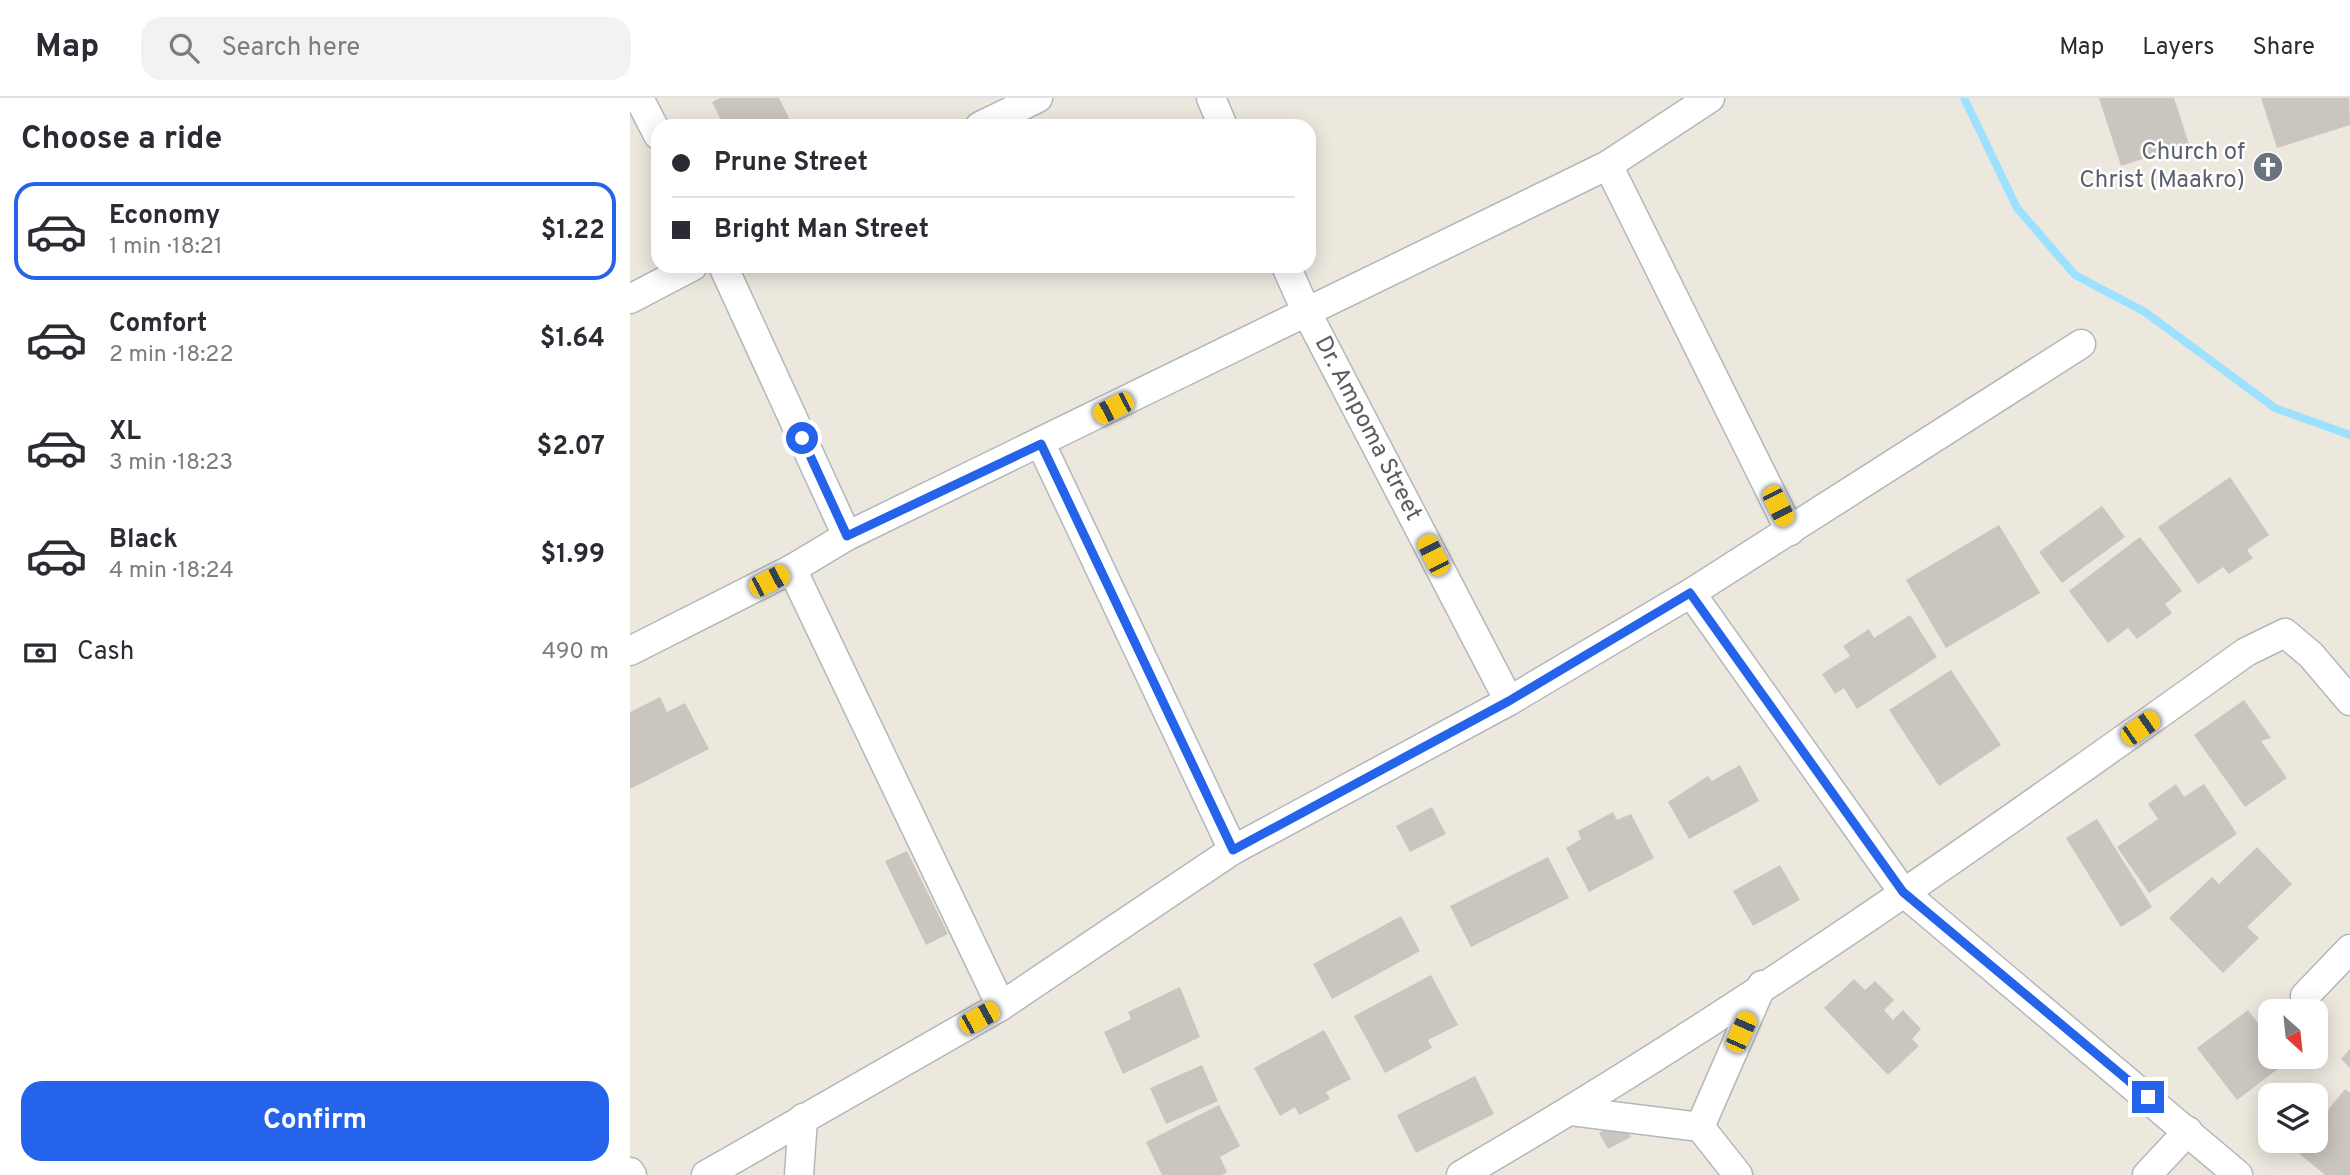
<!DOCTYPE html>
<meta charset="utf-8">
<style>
body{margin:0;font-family:Overpass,sans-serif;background:#f2f2f3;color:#2b2b33;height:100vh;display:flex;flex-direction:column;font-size:26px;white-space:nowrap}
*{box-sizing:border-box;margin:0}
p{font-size:23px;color:#7c7c81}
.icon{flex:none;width:38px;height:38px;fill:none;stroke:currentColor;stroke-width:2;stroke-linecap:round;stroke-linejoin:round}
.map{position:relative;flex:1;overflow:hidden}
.sheet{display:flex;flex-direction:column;background:#fff;width:630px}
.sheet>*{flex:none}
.top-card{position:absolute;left:21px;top:21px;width:665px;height:154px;border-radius:21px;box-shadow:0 4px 18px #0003;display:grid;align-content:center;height:154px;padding:0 21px;background:#fff}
.needle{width:46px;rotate:153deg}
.buttons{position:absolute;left:1628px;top:901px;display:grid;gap:14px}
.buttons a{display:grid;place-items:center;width:70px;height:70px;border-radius:14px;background:#fff;box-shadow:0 4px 18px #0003;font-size:35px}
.end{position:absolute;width:32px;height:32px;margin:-16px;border:9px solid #2563eb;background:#fff;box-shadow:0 0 0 4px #fff}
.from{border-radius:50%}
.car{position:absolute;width:21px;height:42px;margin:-21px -10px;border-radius:9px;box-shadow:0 0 5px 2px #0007;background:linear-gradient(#f5c518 24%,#345 0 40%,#f5c518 0 76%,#345 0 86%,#f5c518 0)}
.top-card b{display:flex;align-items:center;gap:24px;height:66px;font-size:26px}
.top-card b+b{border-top:2px solid #e1e1e2}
.top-card i{width:18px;height:18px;background:#2b2b33}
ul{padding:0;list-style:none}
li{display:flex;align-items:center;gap:21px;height:98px;margin:0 14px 10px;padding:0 7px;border:4px solid transparent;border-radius:21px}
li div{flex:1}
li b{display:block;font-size:26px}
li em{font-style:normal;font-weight:700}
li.active{border-color:#2563eb}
li>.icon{width:63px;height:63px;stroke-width:1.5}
h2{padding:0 21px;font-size:32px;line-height:84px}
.pay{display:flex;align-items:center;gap:18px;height:77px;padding:0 21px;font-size:26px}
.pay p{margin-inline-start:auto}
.button{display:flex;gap:14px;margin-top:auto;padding:14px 21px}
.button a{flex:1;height:80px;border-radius:21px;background:#2563eb;color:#fff;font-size:28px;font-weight:700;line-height:80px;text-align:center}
header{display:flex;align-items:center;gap:42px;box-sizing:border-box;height:98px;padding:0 35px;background:#fff;border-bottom:2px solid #e1e1e2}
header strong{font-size:33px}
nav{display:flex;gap:38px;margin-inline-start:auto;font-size:24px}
.search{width:490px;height:63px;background:#f2f2f3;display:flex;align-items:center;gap:18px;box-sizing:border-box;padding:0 24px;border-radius:21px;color:#7c7c81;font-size:26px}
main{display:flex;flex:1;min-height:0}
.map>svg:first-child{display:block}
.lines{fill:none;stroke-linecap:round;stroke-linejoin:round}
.stream{stroke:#9ce1ff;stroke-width:8}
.building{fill:#cac5be}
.minor-casing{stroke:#b2b7bb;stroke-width:31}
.minor{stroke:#fff;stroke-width:28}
.route{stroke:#2563eb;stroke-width:9}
.labels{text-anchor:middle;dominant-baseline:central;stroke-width:5;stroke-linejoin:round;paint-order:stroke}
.worship-label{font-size:24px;fill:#5b616d;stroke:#fff;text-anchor:end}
.street-label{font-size:24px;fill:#585d61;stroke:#fff}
</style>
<header>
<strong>Map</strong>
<div class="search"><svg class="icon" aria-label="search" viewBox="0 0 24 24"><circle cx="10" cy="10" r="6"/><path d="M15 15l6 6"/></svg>Search here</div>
<nav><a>Map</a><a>Layers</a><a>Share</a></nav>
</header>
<main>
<section class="sheet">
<h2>Choose a ride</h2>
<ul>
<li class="active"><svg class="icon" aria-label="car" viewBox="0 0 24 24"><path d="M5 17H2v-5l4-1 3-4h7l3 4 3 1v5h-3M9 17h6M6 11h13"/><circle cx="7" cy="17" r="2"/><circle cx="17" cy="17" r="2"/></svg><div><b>Economy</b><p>1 min · 18:21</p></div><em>$1.22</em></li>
<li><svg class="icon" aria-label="car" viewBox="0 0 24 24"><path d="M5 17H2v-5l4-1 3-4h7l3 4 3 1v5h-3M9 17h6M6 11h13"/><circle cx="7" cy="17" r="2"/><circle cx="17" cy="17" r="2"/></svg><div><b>Comfort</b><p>2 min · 18:22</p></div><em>$1.64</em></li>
<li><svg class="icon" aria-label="car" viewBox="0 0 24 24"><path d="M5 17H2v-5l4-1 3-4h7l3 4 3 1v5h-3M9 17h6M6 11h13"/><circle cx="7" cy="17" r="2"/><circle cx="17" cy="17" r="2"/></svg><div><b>XL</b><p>3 min · 18:23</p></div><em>$2.07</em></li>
<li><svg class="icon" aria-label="car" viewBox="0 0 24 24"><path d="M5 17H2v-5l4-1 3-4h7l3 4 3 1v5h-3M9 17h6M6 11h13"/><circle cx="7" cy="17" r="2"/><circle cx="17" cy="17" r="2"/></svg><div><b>Black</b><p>4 min · 18:24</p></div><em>$1.99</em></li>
</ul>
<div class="pay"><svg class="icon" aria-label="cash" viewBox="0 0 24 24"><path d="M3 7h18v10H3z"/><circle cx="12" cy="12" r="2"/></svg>Cash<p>490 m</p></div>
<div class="button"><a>Confirm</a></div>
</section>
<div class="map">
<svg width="1720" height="1077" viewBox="0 0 1720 1077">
<rect width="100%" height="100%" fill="#ede8de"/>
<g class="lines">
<!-- stream -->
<path class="stream" d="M1334 0 1387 110 1445 177 1515 214 1645 310 1720 337"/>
</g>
<!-- building -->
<path class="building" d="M90 0H149L163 28H94L82 4Z
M1469 0H1544L1559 46 1491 68Z
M1631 0H1719L1720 27 1647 50Z
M1600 379 1639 437 1617 452 1623 460 1599 476 1593 469 1568 486 1528 429Z
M1472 408 1495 439 1432 485 1409 454Z
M1369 427 1410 495 1316 550 1276 482Z
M1510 439 1552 493 1535 506 1542 515 1507 541 1498 530 1478 545 1439 493Z
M1280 517 1307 559 1227 611 1214 590 1205 596 1192 576 1220 558 1213 548 1239 531 1244 540Z
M1321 572 1371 647 1309 688 1259 612Z
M30 599 37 614 55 605 79 651 0 691V614Z
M1614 602 1641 640 1631 643 1657 680 1615 709 1564 637Z
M1110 667 1129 703 1059 741 1038 704 1078 678 1082 683Z
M1546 686 1554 699 1574 686 1607 736 1519 795 1487 749 1528 721 1518 706Z
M802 709 816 736 780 754 766 728Z
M983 714 987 722 1001 716 1024 760 959 794 936 750 951 741 948 733Z
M1467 721 1522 809 1491 829 1436 740Z
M1627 749 1662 786 1617 829 1629 840 1593 875 1539 820 1582 779 1589 786Z
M277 753 318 836 296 847 255 763Z
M918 759 939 800 841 849 820 808Z
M1150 767 1170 802 1123 828 1103 793Z
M771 818 790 853 702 901 683 866Z
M801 877 828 927 798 942 802 950 755 975 724 918Z
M1224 881 1235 892 1245 883 1264 902 1254 912 1263 922 1273 912 1291 931 1282 941 1289 948 1258 977 1194 910Z
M550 889 570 939 493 976 474 934 501 921 498 914Z
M1618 912 1640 941V959H1653L1657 964 1607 1002 1567 950Z
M694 932 721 981 696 994 700 1001 669 1017 665 1009 650 1018 624 970Z
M1720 951V970L1711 961Z
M572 967 588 1003 536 1026 520 990Z
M845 978 864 1016 786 1055 767 1017Z
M1715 991 1720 995V1077H1695L1665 1052 1672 1043H1685V1028Z
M589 1007 610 1048 590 1059 597 1074 592 1077H532L516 1044Z
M992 1022 1001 1039 978 1051 969 1035Z"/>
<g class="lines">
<!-- minor casing -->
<g class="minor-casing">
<g id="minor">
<path d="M9 0 28 37"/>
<path d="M581 0 593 28"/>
<path d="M350 28 408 0"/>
<path d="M978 67 1160 433"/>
<path d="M93 168 217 438"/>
<path id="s1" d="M656 168 676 213 879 603"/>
<path d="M0 201 63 168"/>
<path d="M411 346 603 752"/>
<path d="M162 471 371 908"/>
<path d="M1061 495 1273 794 1608 1077"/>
<path d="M0 553 162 471 217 438 978 67 1080 0"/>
<path d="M1675 898 1720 851"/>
<path d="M941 1013 1070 1029 1108 1077"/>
<path d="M1070 1029 1132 887"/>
<path d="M0 1074 2 1077"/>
<path d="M76 1077 371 908 603 752 879 603 1061 495 1451 246"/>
<path d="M169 1077 173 1020"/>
<path d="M831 1077C1102 920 1362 736 1616 554L1655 535 1681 557 1720 603"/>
<path d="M1517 1077 1558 1033"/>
</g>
</g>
<!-- minor -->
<use href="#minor" class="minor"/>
</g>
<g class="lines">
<!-- route -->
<path class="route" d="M172 340 217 438 411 346 603 752 879 603 1060 495 1273 794 1518 999"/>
</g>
<!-- icons -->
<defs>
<g id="church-disc" transform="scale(1.575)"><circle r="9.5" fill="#6b7280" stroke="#fff"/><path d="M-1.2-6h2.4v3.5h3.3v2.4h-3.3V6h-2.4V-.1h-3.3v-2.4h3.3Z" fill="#fff"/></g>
</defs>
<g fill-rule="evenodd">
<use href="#church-disc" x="1638" y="69"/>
</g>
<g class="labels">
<!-- worship labels -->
<g class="worship-label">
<text x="1615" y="55">Church of<tspan x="1615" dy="28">Christ (Maakro)</tspan></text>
</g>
<!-- street labels -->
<g class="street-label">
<text stroke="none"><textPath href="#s1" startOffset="182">Dr. Ampoma Street</textPath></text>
</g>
</g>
</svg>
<div class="buttons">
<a><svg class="needle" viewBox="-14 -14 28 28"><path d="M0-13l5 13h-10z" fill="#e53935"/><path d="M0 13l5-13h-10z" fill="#7c7c81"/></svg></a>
<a><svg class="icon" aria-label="layers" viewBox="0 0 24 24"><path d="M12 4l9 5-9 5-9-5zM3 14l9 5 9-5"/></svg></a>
</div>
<i class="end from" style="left:172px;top:340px"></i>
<i class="end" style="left:1518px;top:999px"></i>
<i class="car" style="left:483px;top:310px;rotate:243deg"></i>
<i class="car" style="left:1148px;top:408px;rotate:153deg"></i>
<i class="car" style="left:803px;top:457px;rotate:333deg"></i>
<i class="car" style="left:139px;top:483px;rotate:63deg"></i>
<i class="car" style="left:1510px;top:630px;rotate:55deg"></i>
<i class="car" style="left:349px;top:920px;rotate:61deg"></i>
<i class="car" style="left:1111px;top:934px;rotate:24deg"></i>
<div class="top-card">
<b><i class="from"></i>Prune Street</b>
<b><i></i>Bright Man Street</b>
</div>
</div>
</main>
